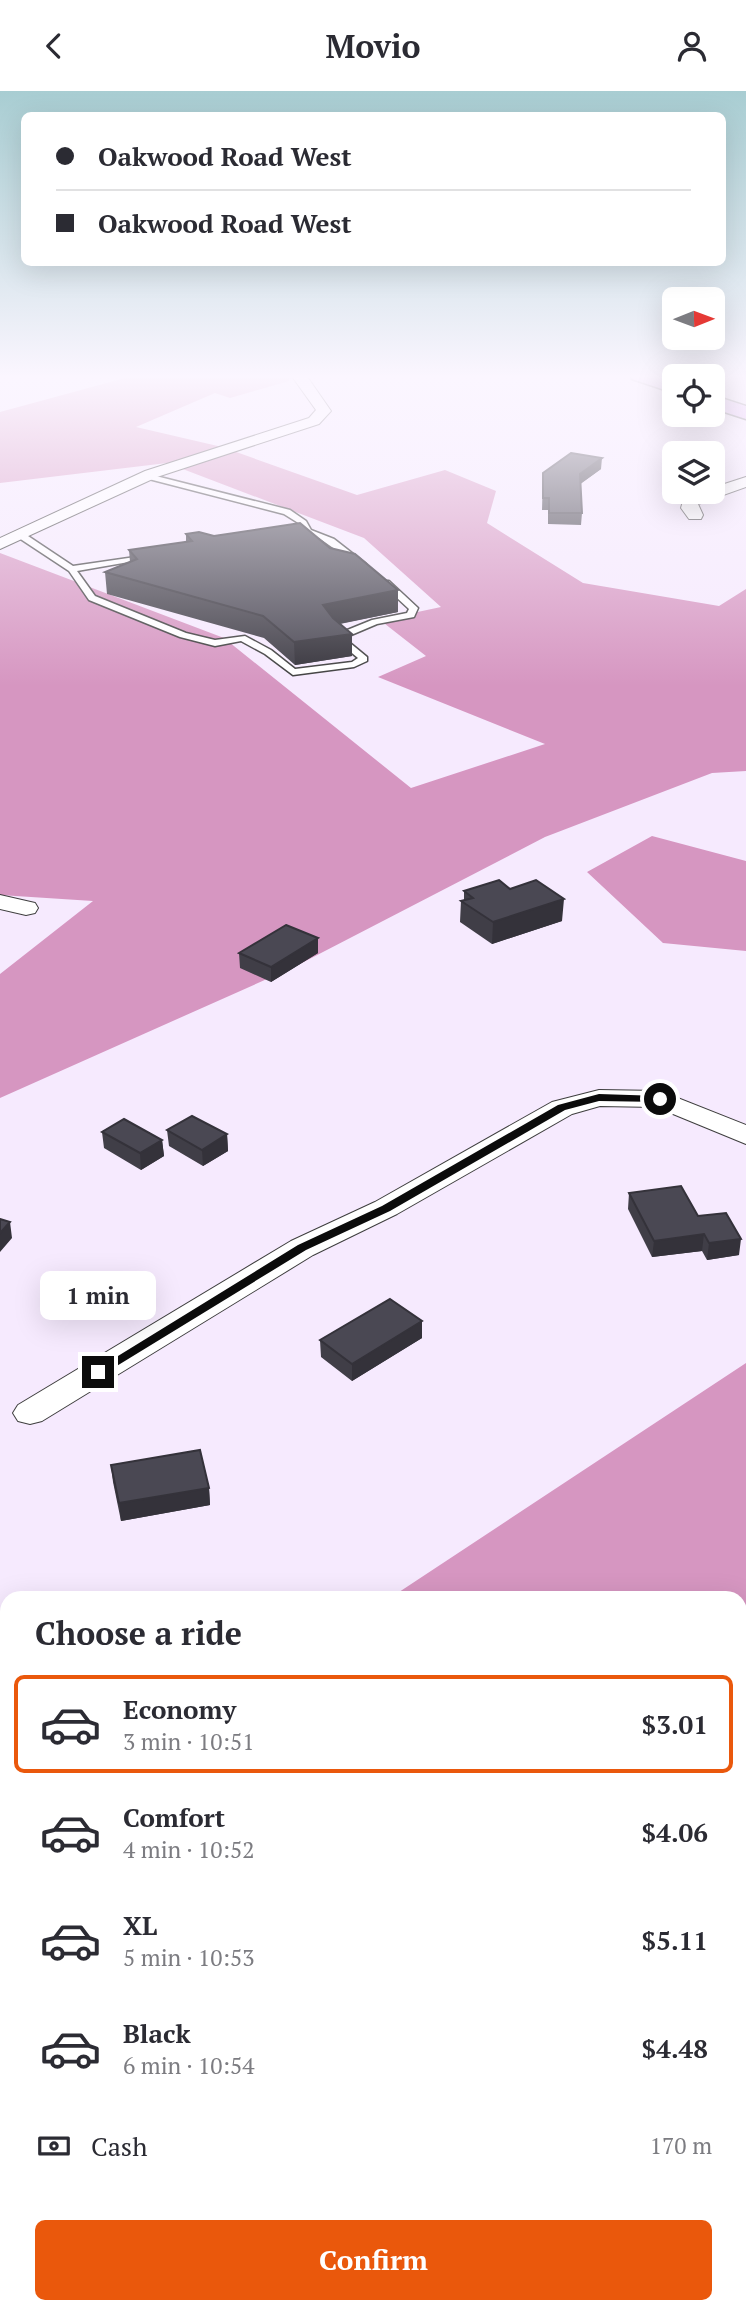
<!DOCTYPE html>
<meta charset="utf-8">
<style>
body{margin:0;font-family:"PT Serif",serif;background:#f2f2f3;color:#2b2b33;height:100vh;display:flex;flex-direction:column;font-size:26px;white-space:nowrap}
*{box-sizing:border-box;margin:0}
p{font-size:23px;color:#7c7c81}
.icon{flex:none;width:38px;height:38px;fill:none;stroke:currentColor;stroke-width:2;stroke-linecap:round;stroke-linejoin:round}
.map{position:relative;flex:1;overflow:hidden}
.details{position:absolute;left:0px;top:1500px;width:747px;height:723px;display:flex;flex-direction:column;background:#fff;border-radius:21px 21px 0 0;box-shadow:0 7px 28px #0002}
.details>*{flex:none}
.top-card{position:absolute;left:21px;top:21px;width:705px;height:154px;border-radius:10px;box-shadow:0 7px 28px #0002;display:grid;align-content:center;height:154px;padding:0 35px;background:#fff}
.needle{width:46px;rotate:89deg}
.fabs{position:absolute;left:662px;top:196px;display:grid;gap:14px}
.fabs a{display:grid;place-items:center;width:63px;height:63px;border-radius:10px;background:#fff;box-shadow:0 7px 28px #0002;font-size:35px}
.end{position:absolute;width:32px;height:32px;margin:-16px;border:9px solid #0b0b0b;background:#fff;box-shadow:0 0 0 4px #fff}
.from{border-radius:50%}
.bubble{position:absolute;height:49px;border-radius:10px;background:#fff;box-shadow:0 7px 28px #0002;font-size:23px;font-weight:700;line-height:49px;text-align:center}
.top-card b{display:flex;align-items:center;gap:24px;height:66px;font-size:26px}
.top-card b+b{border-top:2px solid #e1e1e2}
.top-card i{width:18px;height:18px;background:#2b2b33}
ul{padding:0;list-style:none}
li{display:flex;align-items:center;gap:21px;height:98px;margin:0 14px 10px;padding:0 21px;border:4px solid transparent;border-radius:10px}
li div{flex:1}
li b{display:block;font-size:26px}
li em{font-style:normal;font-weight:700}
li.selected{border-color:#ea580c}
li>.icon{width:63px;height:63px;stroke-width:1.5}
h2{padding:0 35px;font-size:32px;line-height:84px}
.pay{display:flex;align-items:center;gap:18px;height:77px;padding:0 35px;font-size:26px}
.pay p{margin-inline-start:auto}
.action{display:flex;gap:14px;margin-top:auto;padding:14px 35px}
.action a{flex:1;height:80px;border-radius:10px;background:#ea580c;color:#fff;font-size:28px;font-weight:700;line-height:80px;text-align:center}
header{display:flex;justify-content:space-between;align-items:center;height:91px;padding:0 35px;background:#fff;font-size:32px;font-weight:700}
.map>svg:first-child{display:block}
.forest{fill:#d696c1}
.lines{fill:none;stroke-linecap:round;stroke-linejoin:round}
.lane-casing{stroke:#3e3e3e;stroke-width:3}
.street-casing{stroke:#3e3e3e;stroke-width:2}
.secondary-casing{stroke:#2d2d2d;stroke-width:3}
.lane{fill:#fff;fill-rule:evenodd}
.street{fill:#fff;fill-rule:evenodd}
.secondary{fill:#e0a8fb;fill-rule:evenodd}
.wall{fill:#403e47}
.shaded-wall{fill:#34323a}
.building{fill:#4a4853;stroke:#34323a;stroke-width:2}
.route{fill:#0b0b0b}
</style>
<header><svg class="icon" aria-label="back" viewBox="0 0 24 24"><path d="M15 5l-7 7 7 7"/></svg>Movio<svg class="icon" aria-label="person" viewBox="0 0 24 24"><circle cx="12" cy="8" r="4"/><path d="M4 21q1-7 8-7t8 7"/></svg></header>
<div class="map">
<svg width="746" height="2221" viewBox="0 0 746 2221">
<rect width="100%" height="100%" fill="#f6eafe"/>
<!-- forest -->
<path class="forest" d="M136 284H289V290L230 307 215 302 136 336 222 356 357 404 445 379 496 400 487 432 583 492 719 515 746 498V680L712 682 545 746 294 876 0 1007V883L93 810 0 804V462L224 547 411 697 545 653 378 586 426 565 380 529 441 516 364 447 167 372 0 392V321Z
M652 745 746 770V860L663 852 587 781Z
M746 1272V1552L740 1556V1507H390Z
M7 1759V2216H637L640 2221H0V1764Z"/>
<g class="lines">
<!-- lane casing -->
<g class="lane-casing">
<path id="lane" d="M148 383 290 419 306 430 311 439 334 448 366 473 359 475 319 447 291 443V439L303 438 300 433 284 423 145 387V383Z
M19 443H25L73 475 149 464 150 466 146 468 77 480 95 505 186 542 215 549 245 545 271 559 295 578 352 571 358 567 335 548V544L372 529 407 522 409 518 383 494V490H389L418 517 414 526 377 533 344 547 367 566V570L354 576 293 584 265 563 241 550 215 555 180 546 89 509 69 480 19 447Z"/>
</g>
<!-- street casing -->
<g class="street-casing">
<path id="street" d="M291 284H306L331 320 319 333 157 386 0 458V447L145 380 309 327 316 319Z
M746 386V396L698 413 703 424 701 428H689L681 417 684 406 712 401V397Z
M0 804 35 812 38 817 35 822 26 824 0 818Z
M599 999 660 1000 746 1034V1053L656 1016 600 1015 572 1023 397 1123 313 1164 42 1330 30 1333 18 1330 13 1322 18 1314 291 1150 375 1111 552 1011Z"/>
</g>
<!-- secondary casing -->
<g class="secondary-casing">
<path id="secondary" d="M630 284H658L674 290V302L632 288Z
M712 304 746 315V328L712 317Z"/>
</g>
<!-- lane -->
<use href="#lane" class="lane"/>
<!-- street -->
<use href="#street" class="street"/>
<!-- secondary -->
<use href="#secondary" class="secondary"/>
</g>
<!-- wall -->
<path class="wall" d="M601 378 580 393 582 422 581 434 548 433V419H542L543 382Z
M186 443 330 457 398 499V521L340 533 352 543V565L295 574 264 547 107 503 105 481 130 471 129 459 186 451Z
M510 798 562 830 492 853 460 831 461 810 464 809V800Z
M239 862H318L271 891 240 877Z
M167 1039 227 1043 228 1060 203 1075 169 1055Z
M102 1041 162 1049 164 1065 141 1079 104 1057Z
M629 1102 698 1125 739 1164 707 1169 702 1160 652 1166 628 1118Z
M422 1230V1247L352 1290 321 1266 320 1249Z
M111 1374 209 1397 210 1414 121 1430 113 1391Z
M740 1608 746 1609V1729L740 1727Z
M746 1861V2017L740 2006V1862Z"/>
<!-- shaded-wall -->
<path class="shaded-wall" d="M602 367 601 378 579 394 580 383Z
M398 499V521L323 536V514Z
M352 543V565L295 574 294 551Z
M564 808 562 830 492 853 493 831Z
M318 847V862L271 891V876Z
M227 1043 228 1060 203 1075 202 1059Z
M162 1049 164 1065 141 1079 140 1062Z
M10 1131 12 1147 0 1161V1142Z
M704 1143 702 1160 652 1166 654 1150Z
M741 1148 739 1164 707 1169 709 1152Z
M422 1230V1247L352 1290V1273Z
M209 1397 210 1414 121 1430 119 1412Z"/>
<!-- building -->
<path class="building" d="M571 362 602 367 580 383 582 422H549V407H543V382Z
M300 432 330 457 355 463 398 499 323 514 333 527 352 543 294 551 263 525 105 481 137 468 129 459 192 450 186 443 199 441 214 445Z
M499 789 510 798 536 789 564 808 493 831 461 810 473 807 464 800Z
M286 834 318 847 271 876 239 862Z
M192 1025 227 1043 202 1059 167 1039Z
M124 1028 162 1049 140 1062 102 1041Z
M681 1095 698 1125 726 1122 741 1148 709 1152 704 1143 654 1150 629 1102Z
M0 1128 10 1131 0 1142Z
M390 1208 422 1230 352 1273 320 1249Z
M200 1359 209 1397 119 1412 111 1374Z
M740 1608 746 1609V1702L740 1700Z
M746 1861V1982L740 1971V1862Z"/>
<!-- sky -->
<linearGradient id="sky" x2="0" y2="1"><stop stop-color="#a8cdd2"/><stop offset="0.48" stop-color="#fbf6ff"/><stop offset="1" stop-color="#fbf6ff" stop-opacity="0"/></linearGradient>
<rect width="746" height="595" fill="url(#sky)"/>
<!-- route -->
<path class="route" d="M599 1003 660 1005 665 1008 660 1011 599 1010 565 1019 390 1120 306 1159 102 1284 92 1281 298 1154 382 1115 558 1014Z"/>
</svg>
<div class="fabs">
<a><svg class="needle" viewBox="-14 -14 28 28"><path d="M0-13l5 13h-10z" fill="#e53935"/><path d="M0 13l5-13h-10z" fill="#7c7c81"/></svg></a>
<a><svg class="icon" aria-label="locate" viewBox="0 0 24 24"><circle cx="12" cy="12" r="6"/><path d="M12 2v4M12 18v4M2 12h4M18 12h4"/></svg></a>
<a><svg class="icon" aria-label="layers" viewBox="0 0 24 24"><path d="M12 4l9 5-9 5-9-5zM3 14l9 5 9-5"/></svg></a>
</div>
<i class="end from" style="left:660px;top:1008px"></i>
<i class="end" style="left:98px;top:1281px"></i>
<div class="bubble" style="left:40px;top:1180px;width:116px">1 min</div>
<div class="top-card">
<b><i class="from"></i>Oakwood Road West</b>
<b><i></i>Oakwood Road West</b>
</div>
<section class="details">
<h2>Choose a ride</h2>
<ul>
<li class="selected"><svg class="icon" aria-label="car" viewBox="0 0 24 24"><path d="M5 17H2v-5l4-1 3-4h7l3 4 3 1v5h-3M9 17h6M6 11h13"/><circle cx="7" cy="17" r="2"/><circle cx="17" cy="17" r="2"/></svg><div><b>Economy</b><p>3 min · 10:51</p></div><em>$3.01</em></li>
<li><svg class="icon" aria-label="car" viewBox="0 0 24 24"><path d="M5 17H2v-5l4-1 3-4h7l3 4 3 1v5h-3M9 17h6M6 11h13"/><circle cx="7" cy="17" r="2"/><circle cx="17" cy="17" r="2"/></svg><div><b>Comfort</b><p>4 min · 10:52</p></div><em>$4.06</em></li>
<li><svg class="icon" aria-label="car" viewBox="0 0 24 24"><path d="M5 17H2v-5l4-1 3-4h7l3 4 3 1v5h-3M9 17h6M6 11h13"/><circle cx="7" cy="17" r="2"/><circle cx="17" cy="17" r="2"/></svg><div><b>XL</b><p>5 min · 10:53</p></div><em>$5.11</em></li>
<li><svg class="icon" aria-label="car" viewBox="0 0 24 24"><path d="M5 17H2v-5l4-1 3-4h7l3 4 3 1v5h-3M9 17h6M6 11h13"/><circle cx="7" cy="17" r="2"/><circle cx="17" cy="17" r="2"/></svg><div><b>Black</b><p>6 min · 10:54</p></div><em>$4.48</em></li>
</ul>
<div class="pay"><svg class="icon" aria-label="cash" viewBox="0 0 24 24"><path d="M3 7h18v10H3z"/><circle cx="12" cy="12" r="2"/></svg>Cash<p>170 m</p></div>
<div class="action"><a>Confirm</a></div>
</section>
</div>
